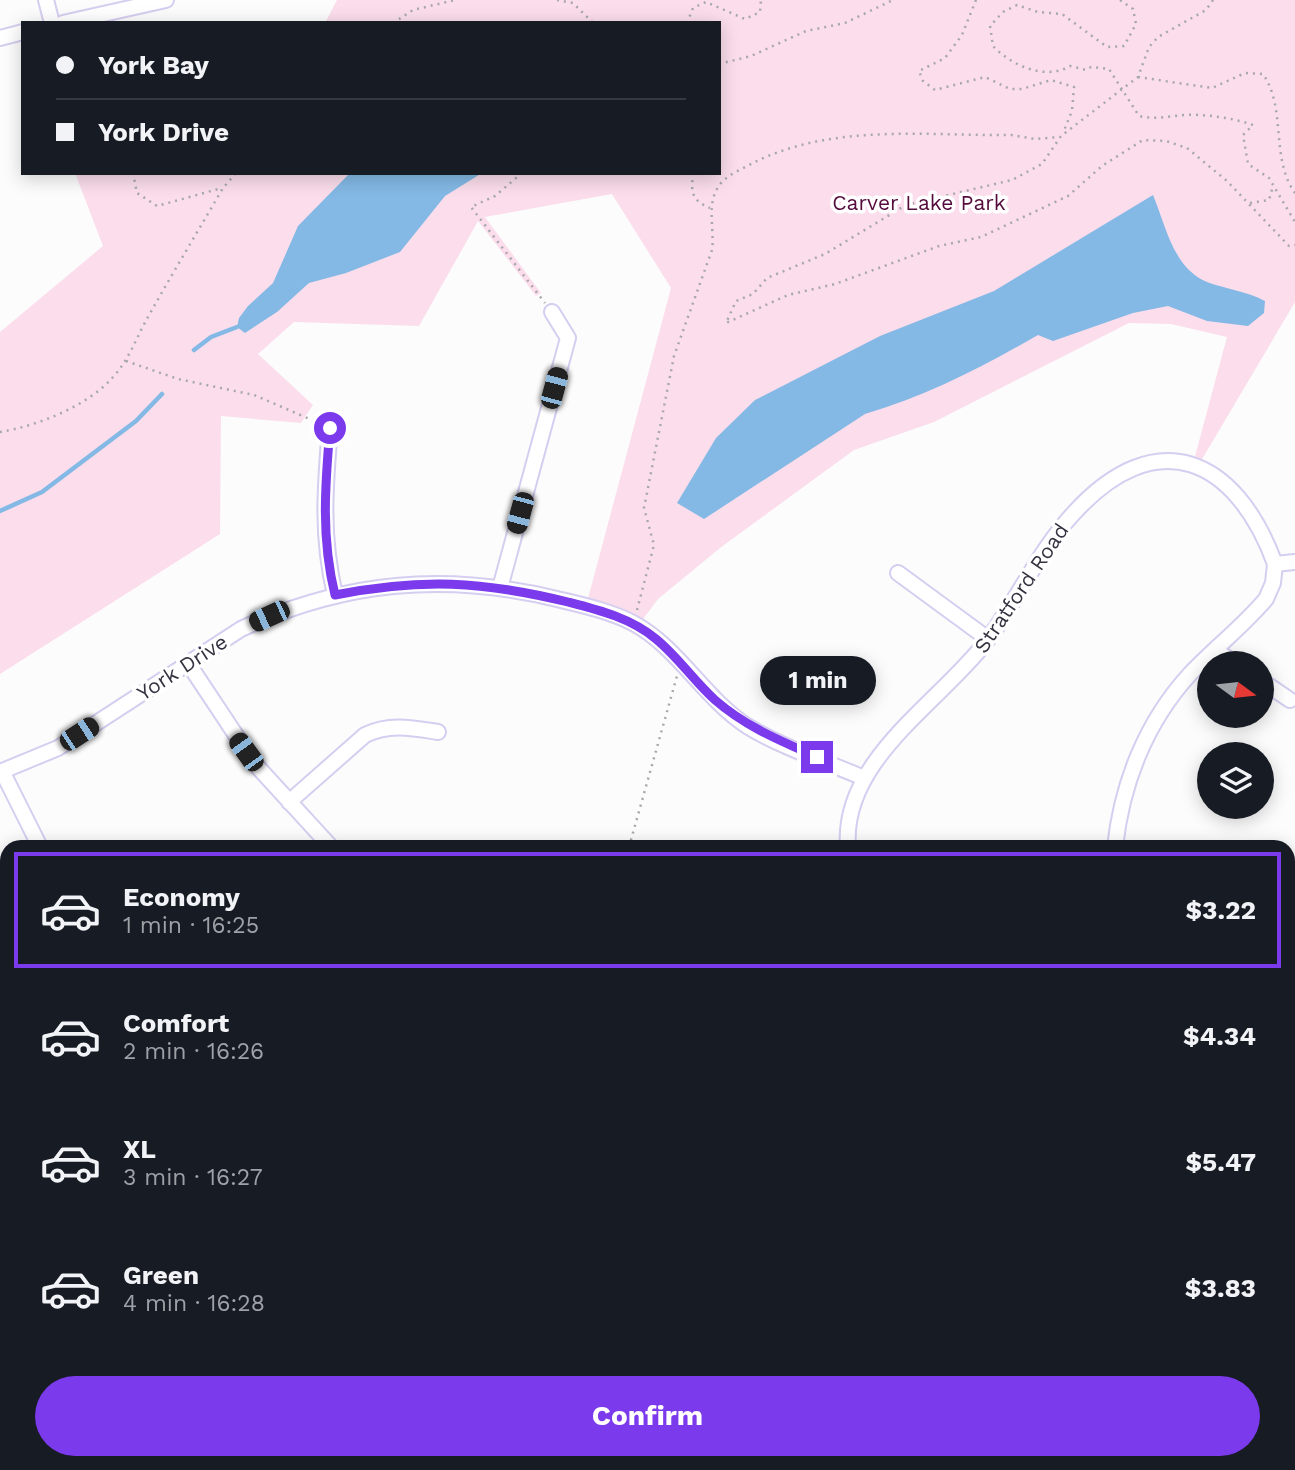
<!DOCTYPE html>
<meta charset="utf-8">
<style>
body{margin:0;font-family:"Work Sans",sans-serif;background:#242831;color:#f1f3f6;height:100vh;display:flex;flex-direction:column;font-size:26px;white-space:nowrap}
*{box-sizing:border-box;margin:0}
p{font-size:23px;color:#9ea1a6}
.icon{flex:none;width:38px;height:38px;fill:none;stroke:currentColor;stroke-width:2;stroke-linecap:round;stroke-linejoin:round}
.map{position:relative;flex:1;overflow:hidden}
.sheet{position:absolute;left:0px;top:840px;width:1295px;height:630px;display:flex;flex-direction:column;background:#171b24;border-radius:21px 21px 0 0;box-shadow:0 4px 18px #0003}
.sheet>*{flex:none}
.guide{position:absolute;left:21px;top:21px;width:700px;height:154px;border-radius:0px;box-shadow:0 4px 18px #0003;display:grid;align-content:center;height:154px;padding:0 35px;background:#171b24}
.needle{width:46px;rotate:105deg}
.controls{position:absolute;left:1197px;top:651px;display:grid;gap:14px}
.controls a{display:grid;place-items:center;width:77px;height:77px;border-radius:50%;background:#171b24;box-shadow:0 4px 18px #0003;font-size:35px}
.end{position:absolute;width:32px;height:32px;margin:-16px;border:9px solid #7c3aed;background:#fff;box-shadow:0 0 0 4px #fff}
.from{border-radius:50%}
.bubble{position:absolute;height:49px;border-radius:24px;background:#171b24;box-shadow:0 4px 18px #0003;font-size:23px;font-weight:700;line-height:49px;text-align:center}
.car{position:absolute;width:21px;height:42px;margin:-21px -10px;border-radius:9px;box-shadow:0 0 5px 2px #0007;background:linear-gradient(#222 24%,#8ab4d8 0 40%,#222 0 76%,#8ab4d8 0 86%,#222 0)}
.guide b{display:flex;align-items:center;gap:24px;height:66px;font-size:26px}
.guide b+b{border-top:2px solid #363941}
.guide i{width:18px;height:18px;background:#f1f3f6}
ul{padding:12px 0 0;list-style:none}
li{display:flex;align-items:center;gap:21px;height:116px;margin:0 14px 10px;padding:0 21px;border:4px solid transparent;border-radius:0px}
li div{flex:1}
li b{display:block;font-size:26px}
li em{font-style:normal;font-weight:700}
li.current{border-color:#7c3aed}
li>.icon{width:63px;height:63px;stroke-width:1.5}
.button{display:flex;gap:14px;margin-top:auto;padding:14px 35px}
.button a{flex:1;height:80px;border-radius:42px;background:#7c3aed;color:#fff;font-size:28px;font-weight:700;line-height:80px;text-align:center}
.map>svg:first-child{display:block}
.green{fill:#fbddec}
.water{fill:#84b9e5}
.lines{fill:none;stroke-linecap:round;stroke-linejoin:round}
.stream{stroke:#84b9e5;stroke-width:4.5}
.lane-casing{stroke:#d5cef0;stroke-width:10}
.street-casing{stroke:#d5cef0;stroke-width:18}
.path{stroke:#a8a7ad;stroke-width:2.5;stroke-dasharray:2 5;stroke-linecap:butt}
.lane{stroke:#fff;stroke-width:7}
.street{stroke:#fff;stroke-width:14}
.route{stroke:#7c3aed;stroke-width:9}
.labels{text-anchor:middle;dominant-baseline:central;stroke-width:7;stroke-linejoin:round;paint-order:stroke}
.park-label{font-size:21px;fill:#540b3b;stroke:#fff}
.street-label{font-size:21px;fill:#363341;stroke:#fff}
</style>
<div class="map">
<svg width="1295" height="1470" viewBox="0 0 1295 1470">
<rect width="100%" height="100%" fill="#fcfcfc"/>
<!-- green -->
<path class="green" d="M337 0H1295V302L1198 466 1193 464 1227 337 1171 324 1129 323 934 422 854 450 720 548 658 599 638 626 586 606 671 288 612 194 485 217 541 293 536 296 478 221 419 326 294 322 258 354 313 405 301 423 221 416 220 534 0 674V332L103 246 75 173H719V23H325Z"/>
<!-- water -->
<path class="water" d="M350 173H482L445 196 400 252 346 273 309 283 277 312 245 333 237 327 239 318 248 306 273 283 298 226Z
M1153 195C1166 226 1173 268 1207 282 1226 289 1246 291 1265 301L1264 313 1248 326 1207 321 1168 306 1133 313 1053 341 1038 335C982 367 927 396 865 414L704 519 677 503 716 438 755 400 880 336 994 291Z"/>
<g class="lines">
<!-- stream -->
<path class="stream" d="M194 350 211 337 237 327
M0 511 42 492 136 421 162 394"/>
<!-- lane casing -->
<g class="lane-casing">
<path id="lane" d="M0 925 7 924
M6 1053H7
M0 1116 7 1118
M0 1188 7 1190
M236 1470 238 1463
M440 1470 456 1463"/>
</g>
<!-- street casing -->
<g class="street-casing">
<path id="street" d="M46 0 52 23
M63 23 166 0
M0 38 23 32
M330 428C325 488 321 535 335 595
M898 573 988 639
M500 588 568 338 552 312
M1215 650 1235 663
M188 663 255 764 331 847
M1262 681 1290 700
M2 771 40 847
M0 772 58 748 241 629C345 581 445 572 557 599 582 605 610 611 633 623 678 647 704 698 747 726 781 747 827 762 864 778
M289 802 365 735C389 723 413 728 438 732
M848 847C841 761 939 703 986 642 1017 601 1038 552 1073 514 1156 422 1236 457 1275 564
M1115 847C1122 783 1146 722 1190 674 1215 648 1243 626 1266 599L1273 583 1275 564 1295 562
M1288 1242 1295 1246
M0 1316 7 1317
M1288 1431 1295 1406
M283 1463 284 1470
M523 1463 547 1470
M722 1470 726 1463
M1076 1470 1078 1463
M1275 1470 1277 1463"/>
</g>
<!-- path -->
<path class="path" d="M557 0 573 3 593 23
M976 0 962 35 945 58 919 71 923 81 935 90 985 77 1010 89H1022L1051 80 1074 87 1072 111 1063 133
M1120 0 1133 9 1136 24 1124 46 1107 47 1062 14 1038 12 1017 5 1003 12 990 26 993 46C1011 65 1045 81 1070 66L1086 70 1091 67 1109 69 1139 116C1159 121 1179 113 1199 115 1217 116 1236 119 1253 125L1243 135 1248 164 1269 178 1295 222
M1213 0 1206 10 1158 37 1149 47 1138 77 1061 136 1042 164 1012 180 906 205 825 254 767 278 753 294 736 301 726 323 788 295 835 284 939 246 981 237 1068 196 1102 166 1143 140 1166 141 1187 148 1227 181 1289 246 1295 245
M393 23 413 10 455 0
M687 23 693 8 706 2 745 19 760 12 761 0
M719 64 751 56 806 31 845 23 893 0
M1138 77 1212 88 1245 73 1263 74C1287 109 1270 158 1295 193
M133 173 137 193 157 206 222 188
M522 173 495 196 471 207 545 303
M693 173C691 192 691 200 710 208
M1250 203 1269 200 1273 186
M126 361 178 379 254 395 319 423
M0 432C37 426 88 406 113 377 129 360 136 338 148 317 172 274 198 231 223 188L236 173
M637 610 654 545 644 508 674 356 712 250C715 227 705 202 721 183 729 174 742 169 753 163 832 123 926 136 1011 135L1035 139 1059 137
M629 847 677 676"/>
<!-- lane -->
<use href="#lane" class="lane"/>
<!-- street -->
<use href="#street" class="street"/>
</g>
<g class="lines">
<!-- route -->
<path class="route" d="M330 428C325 486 321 538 335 595 422 578 482 581 568 602 599 610 631 618 656 639 678 657 694 681 715 700 746 727 781 741 817 757"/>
</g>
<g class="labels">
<!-- park labels -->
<g class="park-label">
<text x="919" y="202">Carver Lake Park</text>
</g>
<!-- street labels -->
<g class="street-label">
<text transform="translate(1021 588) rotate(-56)">Stratford Road</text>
<text transform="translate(182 667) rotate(-33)">York Drive</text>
</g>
</g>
</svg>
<div class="controls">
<a><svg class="needle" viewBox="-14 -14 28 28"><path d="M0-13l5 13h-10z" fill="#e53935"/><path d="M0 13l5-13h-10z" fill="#9ea1a6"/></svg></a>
<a><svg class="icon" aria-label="layers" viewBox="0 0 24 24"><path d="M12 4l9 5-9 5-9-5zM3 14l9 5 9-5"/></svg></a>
</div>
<i class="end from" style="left:330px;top:428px"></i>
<i class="end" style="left:817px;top:757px"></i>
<div class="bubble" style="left:760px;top:656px;width:116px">1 min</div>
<i class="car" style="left:554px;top:388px;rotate:15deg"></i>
<i class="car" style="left:520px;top:513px;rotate:195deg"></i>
<i class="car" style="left:269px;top:616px;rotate:245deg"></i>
<i class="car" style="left:79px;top:734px;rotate:57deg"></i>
<i class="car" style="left:246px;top:752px;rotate:324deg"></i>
<div class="guide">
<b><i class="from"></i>York Bay</b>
<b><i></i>York Drive</b>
</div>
<section class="sheet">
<ul>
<li class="current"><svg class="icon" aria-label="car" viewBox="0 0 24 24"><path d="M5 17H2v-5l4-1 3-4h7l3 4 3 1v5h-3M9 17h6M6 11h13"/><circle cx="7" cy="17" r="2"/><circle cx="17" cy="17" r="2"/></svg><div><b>Economy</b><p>1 min · 16:25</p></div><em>$3.22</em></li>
<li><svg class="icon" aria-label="car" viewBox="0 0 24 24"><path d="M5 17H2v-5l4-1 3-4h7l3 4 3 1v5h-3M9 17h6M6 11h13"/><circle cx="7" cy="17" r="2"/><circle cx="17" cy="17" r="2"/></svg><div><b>Comfort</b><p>2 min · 16:26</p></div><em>$4.34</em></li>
<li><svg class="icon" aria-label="car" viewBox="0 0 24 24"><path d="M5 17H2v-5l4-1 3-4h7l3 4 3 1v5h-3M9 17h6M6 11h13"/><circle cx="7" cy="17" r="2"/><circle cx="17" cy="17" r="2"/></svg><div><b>XL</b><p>3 min · 16:27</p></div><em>$5.47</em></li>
<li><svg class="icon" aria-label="car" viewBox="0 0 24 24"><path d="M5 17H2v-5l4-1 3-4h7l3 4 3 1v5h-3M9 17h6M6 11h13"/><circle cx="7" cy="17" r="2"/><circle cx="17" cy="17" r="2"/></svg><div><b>Green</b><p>4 min · 16:28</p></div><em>$3.83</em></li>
</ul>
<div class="button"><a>Confirm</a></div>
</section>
</div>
